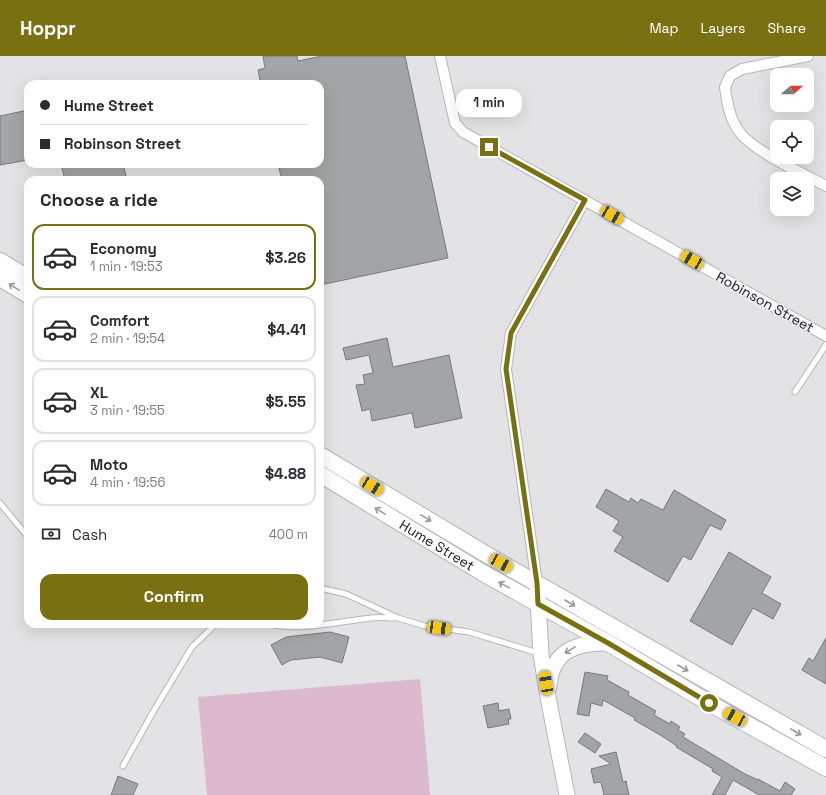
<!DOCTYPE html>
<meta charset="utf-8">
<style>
body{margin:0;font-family:"Space Grotesk",sans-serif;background:#f7f7f7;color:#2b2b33;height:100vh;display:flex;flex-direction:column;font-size:15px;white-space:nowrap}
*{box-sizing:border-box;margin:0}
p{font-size:13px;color:#7c7c81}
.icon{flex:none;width:22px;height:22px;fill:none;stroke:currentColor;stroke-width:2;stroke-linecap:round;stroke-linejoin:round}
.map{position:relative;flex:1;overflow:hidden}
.drawer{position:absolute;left:24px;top:120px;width:300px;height:452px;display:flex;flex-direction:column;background:#fff;border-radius:12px;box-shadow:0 4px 16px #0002}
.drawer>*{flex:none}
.banner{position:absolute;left:24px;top:24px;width:300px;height:88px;border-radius:12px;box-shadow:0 4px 16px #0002;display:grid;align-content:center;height:88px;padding:0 16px;background:#fff}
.needle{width:26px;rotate:69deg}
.fabs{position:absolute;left:770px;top:12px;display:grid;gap:8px}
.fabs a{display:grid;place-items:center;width:44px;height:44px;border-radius:8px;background:#fff;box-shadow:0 4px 16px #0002;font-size:20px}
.end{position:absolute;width:18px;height:18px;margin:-9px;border:5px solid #797011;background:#fff;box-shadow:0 0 0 2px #fff}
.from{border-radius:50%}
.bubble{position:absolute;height:28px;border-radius:12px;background:#fff;box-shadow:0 4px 16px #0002;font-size:13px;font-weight:700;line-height:28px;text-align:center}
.car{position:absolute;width:12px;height:24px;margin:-12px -6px;border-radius:5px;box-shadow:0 0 3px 1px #0007;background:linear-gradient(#f5c518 24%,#345 0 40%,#f5c518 0 76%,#345 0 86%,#f5c518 0)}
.banner b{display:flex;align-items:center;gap:14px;height:38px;font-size:15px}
.banner b+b{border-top:1px solid #e1e1e2}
.banner i{width:10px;height:10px;background:#2b2b33}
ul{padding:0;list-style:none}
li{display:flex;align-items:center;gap:12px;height:66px;margin:0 8px 6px;padding:0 8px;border:2px solid #e1e1e2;border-radius:12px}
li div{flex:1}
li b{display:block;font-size:15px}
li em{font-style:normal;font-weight:700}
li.on{border-color:#797011}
li>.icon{width:36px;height:36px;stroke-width:1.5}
h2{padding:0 16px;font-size:18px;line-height:48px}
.pay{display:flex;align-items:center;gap:10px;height:44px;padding:0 16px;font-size:15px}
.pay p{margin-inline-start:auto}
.primary-button{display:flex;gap:8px;margin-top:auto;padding:8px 16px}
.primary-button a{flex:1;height:46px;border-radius:12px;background:#797011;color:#fff;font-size:16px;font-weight:700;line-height:46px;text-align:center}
header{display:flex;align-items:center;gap:24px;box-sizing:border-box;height:56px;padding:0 20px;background:#797011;color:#fff}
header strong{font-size:19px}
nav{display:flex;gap:22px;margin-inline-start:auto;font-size:14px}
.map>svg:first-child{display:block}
.green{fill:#dcb9cd}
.building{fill:#a2a4a6;stroke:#77797b}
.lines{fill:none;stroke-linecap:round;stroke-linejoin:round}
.lane-casing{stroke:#b6b6b9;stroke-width:7}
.street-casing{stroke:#b6b6b9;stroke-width:12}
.secondary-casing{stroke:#b6b6b9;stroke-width:17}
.primary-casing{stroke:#b6b6b9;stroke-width:18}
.lane{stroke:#fff;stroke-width:5}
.street{stroke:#fff;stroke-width:10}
.secondary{stroke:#fff;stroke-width:15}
.primary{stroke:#fff;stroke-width:16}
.oneway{stroke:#999}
.route{stroke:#797011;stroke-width:5}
.labels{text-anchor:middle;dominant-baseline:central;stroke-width:3;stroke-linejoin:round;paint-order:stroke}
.street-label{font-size:14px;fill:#1c1c1d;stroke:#f0f1f4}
</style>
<header>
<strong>Hoppr</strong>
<nav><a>Map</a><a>Layers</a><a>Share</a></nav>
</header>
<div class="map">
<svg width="826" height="739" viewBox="0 0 826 739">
<rect width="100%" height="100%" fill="#e3e3e6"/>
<!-- green -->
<path class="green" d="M420 623 430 739H207L198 641Z"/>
<!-- building -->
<path class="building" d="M263 0H297L298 5 322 0H405L448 202 320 229V124H282L278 108H320V28H261L258 14 265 12Z
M28 54V104L0 109V60Z
M61 108H123L127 124H65Z
M387 282 393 311 449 299 462 362 415 372 412 357 372 365 370 353 362 355 356 329 365 328 363 319 373 317 369 299 346 304 343 292Z
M606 433 629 446 631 442 638 447 641 443 663 454 674 434 726 464 721 474 710 469 691 504 683 500 668 526 614 495 623 481 613 475 619 465 596 451Z
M729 496 771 521 762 537 781 548 773 563 753 552 732 589 690 565Z
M330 576 349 581 342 607 320 601 291 604 282 609 271 589 286 581Z
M826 582V628L802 614 809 602 813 605Z
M585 616 608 620 607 624 629 636 628 639 656 655 654 659 670 668 671 665 680 671 678 674 685 678 683 681 745 718 758 724V723L780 735 785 726 795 733 791 739H759L733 724 725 739H712L722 721 712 715 713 713 676 691 677 690 662 680 634 664 635 662 603 644 602 650 591 647 589 660 577 658Z
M498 647 499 655 509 653 511 663H508L509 668 488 672 483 650Z
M585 677 601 688 595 697 578 686Z
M616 696 623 726 626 725 629 739H604L601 726 594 727 591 713 611 708 599 700Z
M118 720 138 728 133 739H111Z"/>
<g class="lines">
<!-- lane casing -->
<g class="lane-casing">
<path id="lane" d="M795 336 826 289
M0 447 28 481
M320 532 346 538 398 562 425 570 469 576 538 597
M270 568C293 576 345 565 371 562 379 561 387 562 395 562
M123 710 153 656 192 591 216 568"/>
</g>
<!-- street casing -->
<g class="street-casing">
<path id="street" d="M440 0 455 67 463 76 826 280
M808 0 742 13 730 20 725 31C727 47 730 65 741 78 759 98 802 117 826 130
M537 527 506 313 511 277 585 144"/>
</g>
<!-- secondary casing -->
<g class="secondary-casing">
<path id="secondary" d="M537 527 541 598 548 641 567 739
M549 630C552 595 576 586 608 587"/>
</g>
<!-- primary casing -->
<g class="primary-casing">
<g id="primary">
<path d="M0 205 28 222"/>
<path d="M0 222 28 239"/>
<path d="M320 399 489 500 826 693"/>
<path id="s1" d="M320 418 483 517 608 587 709 647 826 712"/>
</g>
</g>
<!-- lane -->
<use href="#lane" class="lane"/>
<!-- street -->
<use href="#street" class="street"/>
<!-- secondary -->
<use href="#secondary" class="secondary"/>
<!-- primary -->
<use href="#primary" class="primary"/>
</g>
<!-- one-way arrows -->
<defs><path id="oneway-shaft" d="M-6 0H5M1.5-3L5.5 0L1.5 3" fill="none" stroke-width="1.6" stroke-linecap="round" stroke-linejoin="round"/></defs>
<g class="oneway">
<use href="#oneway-shaft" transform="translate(14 231) rotate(-148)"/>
<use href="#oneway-shaft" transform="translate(380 455) rotate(-149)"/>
<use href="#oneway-shaft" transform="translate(426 462) rotate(31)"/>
<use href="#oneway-shaft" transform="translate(504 529) rotate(-151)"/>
<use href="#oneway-shaft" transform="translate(570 547) rotate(30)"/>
<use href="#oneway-shaft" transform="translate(570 594) rotate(149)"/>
<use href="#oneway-shaft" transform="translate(683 612) rotate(30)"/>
<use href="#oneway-shaft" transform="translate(796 676) rotate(30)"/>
</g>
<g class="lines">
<!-- route -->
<path class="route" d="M489 91 585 144 511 277 506 313 537 527 538 548 608 587 709 647"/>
</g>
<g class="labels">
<!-- street labels -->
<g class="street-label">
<text transform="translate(765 246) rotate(29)">Robinson Street</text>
<text stroke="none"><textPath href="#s1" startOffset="137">Hume Street</textPath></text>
</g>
</g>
</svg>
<div class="fabs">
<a><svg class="needle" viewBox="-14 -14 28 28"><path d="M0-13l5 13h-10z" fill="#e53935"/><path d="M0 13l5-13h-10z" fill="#7c7c81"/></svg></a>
<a><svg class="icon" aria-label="locate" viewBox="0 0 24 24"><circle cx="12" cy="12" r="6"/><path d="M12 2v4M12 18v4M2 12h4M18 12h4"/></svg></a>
<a><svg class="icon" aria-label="layers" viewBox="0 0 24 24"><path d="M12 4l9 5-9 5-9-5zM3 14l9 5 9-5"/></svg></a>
</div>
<i class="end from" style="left:709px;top:647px"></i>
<i class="end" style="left:489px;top:91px"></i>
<div class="bubble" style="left:456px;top:33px;width:66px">1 min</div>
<i class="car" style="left:612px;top:159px;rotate:120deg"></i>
<i class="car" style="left:692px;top:204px;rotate:300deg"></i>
<i class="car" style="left:372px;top:430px;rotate:121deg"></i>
<i class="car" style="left:501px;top:507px;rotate:119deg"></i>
<i class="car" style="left:439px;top:572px;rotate:98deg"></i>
<i class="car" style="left:546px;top:627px;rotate:351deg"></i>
<i class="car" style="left:735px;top:661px;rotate:299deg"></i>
<div class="banner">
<b><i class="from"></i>Hume Street</b>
<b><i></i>Robinson Street</b>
</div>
<section class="drawer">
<h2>Choose a ride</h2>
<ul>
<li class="on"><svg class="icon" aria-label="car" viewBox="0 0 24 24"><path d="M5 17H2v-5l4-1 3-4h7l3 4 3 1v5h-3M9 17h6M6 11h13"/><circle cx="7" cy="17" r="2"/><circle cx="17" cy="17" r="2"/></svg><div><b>Economy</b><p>1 min · 19:53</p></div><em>$3.26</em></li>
<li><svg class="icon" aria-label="car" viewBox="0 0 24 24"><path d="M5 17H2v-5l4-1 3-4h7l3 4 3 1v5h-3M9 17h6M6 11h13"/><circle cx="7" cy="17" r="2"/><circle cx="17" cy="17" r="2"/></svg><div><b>Comfort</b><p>2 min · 19:54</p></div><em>$4.41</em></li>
<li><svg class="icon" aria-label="car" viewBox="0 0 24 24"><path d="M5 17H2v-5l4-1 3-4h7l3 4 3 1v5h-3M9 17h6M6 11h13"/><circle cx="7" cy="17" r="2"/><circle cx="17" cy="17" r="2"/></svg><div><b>XL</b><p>3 min · 19:55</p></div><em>$5.55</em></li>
<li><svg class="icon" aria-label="car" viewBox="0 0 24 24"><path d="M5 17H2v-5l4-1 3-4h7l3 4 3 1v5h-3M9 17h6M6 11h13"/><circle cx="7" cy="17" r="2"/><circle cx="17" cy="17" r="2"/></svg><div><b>Moto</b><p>4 min · 19:56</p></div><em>$4.88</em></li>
</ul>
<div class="pay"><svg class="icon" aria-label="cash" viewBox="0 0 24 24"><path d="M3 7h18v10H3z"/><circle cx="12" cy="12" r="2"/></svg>Cash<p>400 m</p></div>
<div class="primary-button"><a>Confirm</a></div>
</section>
</div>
